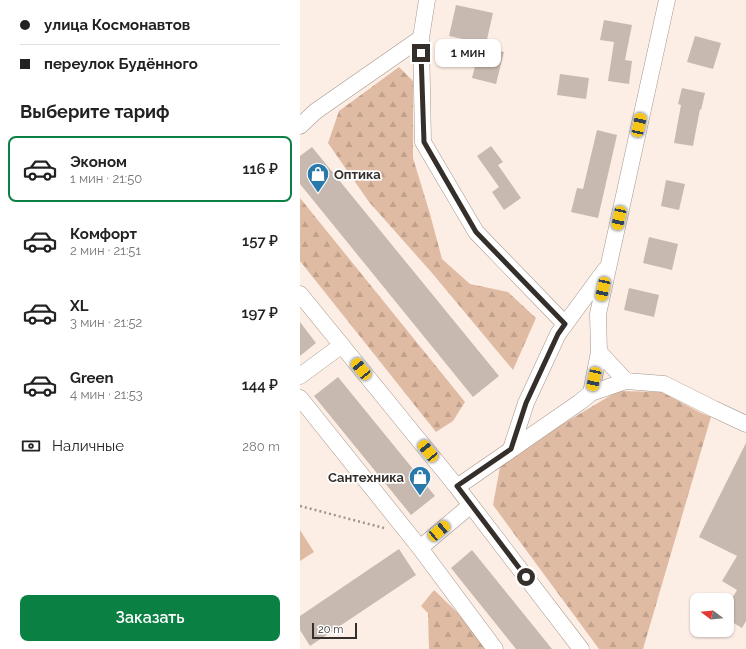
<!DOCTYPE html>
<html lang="ru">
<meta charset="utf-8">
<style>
body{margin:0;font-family:Raleway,sans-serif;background:#f6f6f6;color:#222;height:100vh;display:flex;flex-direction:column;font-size:15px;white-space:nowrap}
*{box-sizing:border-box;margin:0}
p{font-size:13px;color:#767676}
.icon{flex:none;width:22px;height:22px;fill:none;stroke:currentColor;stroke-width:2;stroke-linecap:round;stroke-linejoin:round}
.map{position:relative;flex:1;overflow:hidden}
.side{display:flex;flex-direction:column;background:#fff;width:300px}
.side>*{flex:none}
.banner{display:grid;align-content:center;height:88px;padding:0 20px;background:#fff}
.needle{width:26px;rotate:286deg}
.controls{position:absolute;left:390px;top:593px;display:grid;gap:8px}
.controls a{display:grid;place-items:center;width:44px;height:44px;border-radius:8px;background:#fff;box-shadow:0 1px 3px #0004;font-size:20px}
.scale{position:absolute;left:12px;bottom:10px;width:45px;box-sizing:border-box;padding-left:4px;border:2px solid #342f2b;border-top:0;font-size:11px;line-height:14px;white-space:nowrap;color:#342f2b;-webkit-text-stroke:3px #fefefe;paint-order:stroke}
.end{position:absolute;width:18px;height:18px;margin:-9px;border:5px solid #342f2b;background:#fff;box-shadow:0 0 0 2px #fff}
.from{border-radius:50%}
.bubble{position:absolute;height:28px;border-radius:8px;background:#fff;box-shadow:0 1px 3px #0004;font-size:13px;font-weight:600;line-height:28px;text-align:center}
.car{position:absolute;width:12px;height:24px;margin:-12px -6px;border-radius:5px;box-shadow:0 0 3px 1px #0007;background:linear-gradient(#f5c518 24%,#345 0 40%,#f5c518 0 76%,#345 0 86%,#f5c518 0)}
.banner b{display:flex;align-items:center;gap:14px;height:38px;font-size:15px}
.banner b+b{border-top:1px solid #e0e0e0}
.banner i{width:10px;height:10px;background:#222}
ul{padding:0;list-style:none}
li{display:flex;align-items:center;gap:12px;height:66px;margin:0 8px 6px;padding:0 12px;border:2px solid transparent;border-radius:8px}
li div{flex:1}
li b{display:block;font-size:15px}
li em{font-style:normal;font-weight:600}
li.active{border-color:#0b8043}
li>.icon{width:36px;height:36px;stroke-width:1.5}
h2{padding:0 20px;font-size:18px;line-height:48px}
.pay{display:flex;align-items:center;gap:10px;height:44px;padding:0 20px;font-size:15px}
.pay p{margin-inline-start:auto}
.action{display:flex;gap:8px;margin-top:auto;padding:8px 20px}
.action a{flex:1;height:46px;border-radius:8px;background:#0b8043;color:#fff;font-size:16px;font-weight:600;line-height:46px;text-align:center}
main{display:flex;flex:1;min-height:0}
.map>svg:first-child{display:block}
.forest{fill:url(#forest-firs)}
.garden{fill:#e0bba3}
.building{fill:#c7b9b0}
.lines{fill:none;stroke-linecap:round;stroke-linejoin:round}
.minor-casing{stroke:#a3968d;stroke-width:17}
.path{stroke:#9f958e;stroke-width:2.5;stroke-dasharray:2 3;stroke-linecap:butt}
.minor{stroke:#fff;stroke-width:16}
.route{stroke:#342f2b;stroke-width:5}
.labels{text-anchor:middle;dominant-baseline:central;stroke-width:3.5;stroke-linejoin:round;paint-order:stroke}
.poi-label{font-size:13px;font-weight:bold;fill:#342f2b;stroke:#fefefe;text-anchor:start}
</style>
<main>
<section class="side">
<div class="banner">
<b><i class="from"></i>улица Космонавтов</b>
<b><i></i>переулок Будённого</b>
</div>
<h2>Выберите тариф</h2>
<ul>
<li class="active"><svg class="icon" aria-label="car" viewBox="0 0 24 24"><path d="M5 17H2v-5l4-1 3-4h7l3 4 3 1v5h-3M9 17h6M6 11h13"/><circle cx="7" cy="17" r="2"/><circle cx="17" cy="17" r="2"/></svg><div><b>Эконом</b><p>1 мин · 21:50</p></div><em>116 ₽</em></li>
<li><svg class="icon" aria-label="car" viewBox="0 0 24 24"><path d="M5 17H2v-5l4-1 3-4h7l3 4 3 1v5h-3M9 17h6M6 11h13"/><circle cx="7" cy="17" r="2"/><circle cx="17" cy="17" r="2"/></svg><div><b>Комфорт</b><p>2 мин · 21:51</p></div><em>157 ₽</em></li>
<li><svg class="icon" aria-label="car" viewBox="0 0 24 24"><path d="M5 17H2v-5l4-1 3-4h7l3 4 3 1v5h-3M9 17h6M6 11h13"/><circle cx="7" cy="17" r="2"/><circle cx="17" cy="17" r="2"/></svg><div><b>XL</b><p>3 мин · 21:52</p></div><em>197 ₽</em></li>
<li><svg class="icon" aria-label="car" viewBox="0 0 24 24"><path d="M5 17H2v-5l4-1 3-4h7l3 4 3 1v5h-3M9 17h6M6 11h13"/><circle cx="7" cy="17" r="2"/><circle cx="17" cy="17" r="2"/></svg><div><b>Green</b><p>4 мин · 21:53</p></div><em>144 ₽</em></li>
</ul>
<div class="pay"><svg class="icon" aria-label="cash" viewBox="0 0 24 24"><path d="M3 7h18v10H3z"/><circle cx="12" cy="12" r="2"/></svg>Наличные<p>280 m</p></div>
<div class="action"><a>Заказать</a></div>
</section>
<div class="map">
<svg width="446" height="649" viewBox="0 0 446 649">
<defs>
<pattern id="forest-firs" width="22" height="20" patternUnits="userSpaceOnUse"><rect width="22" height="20" fill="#e0bba3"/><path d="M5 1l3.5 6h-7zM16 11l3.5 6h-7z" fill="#c1a18c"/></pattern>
</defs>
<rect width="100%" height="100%" fill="#fdeee5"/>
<!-- forest -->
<path class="forest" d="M99 67 113 81V158L130 214 142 259 170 284 208 292 236 318 213 370 132 273 69 202 28 143 39 111Z
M0 198 165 402 153 421 136 432 0 261Z
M318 391 362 392 399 412 411 417 343 649H299L193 505 200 467 251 431Z
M134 590 194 648V649H129L128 613 121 606Z"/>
<!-- garden -->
<path class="garden" d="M0 530 14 552 0 561Z"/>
<!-- building -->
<path class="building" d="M156 5 193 13 186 44 149 36Z
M304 20 332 25 325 60 332 61 329 84 308 81 314 42 300 40Z
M395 36 421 43 413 69 387 62Z
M180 46 204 52 196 84 172 78Z
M260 74 289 78 286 99 257 95Z
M382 88 405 93 401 110 400 109 393 146 374 143 381 105 378 104Z
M297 130 317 135 298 218 271 212 277 188 283 189Z
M191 146 203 162 198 165 221 198 204 210 192 192 199 187 177 156Z
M12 147 199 376 173 397 0 184V156Z
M366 180 385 184 379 210 361 206Z
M349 237 378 244 372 270 343 263Z
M329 288 359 295 354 317 324 310Z
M0 322 16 343 0 356Z
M38 377 135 496 111 515 14 396Z
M446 443V621L442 628 427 619V607L437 590 422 581 437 556 399 537Z
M99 549 116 575 10 646 0 630V616Z
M172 550 252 649H216L151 568Z"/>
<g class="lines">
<!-- minor casing -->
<g class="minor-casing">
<path id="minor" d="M127 0 121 38 123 142 176 232 265 324
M0 126 16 111 121 38
M0 294 157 487 281 649
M299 352 326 381
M0 376 42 345
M291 393 326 381 364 384 414 409 446 424
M0 398 120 548
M211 449 226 403 258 334 305 270
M157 487 280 402 291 393 299 352 298 314 367 0
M171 505 120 548 195 649"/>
</g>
<!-- path -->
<path class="path" d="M0 506 84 528"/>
<!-- minor -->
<use href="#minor" class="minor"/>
</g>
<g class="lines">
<!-- route -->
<path class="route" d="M121 53 124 142 176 232 265 324 258 334 226 403 211 449 157 486 226 577"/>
</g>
<!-- icons -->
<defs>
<g id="shop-pin" transform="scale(1.15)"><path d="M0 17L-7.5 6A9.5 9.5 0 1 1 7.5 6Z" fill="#2a79ab" stroke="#fefefe"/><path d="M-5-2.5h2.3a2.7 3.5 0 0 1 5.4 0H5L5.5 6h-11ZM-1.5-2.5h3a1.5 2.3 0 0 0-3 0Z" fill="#fff"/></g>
</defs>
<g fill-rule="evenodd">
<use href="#shop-pin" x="18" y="174"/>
<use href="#shop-pin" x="120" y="477"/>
</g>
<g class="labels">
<!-- poi labels -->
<g class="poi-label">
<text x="34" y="174">Оптика</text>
<text x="104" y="477" text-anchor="end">Сантехника</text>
</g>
</g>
</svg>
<div class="controls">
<a><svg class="needle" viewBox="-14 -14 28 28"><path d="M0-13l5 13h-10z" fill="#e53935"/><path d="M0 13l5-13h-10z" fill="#767676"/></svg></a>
</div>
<div class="scale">20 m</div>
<i class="end from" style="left:226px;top:577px"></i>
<i class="end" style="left:121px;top:53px"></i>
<div class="bubble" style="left:135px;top:39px;width:66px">1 мин</div>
<i class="car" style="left:339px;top:125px;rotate:12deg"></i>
<i class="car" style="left:319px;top:218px;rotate:192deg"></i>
<i class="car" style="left:303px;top:289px;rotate:192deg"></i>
<i class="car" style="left:61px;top:369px;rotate:321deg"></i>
<i class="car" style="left:294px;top:379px;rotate:192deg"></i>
<i class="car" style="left:128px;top:451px;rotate:321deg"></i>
<i class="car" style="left:139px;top:531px;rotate:50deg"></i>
</div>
</main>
